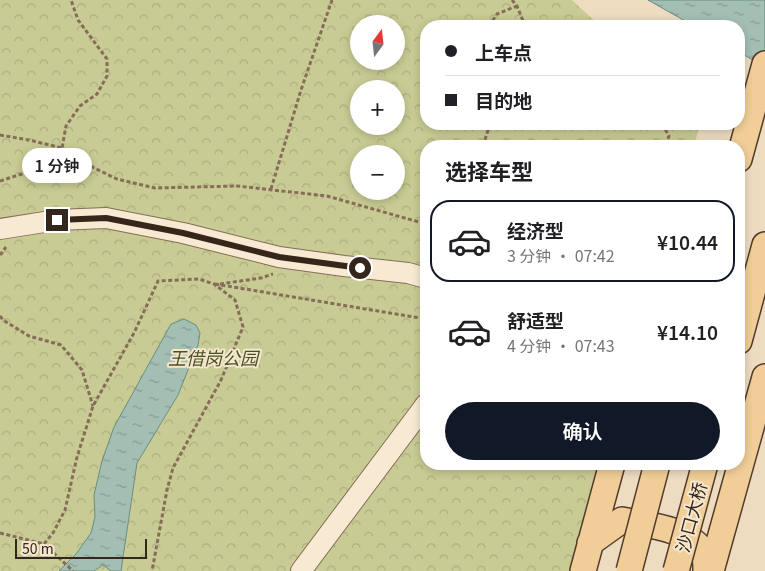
<!DOCTYPE html>
<html lang="zh">
<meta charset="utf-8">
<style>
body{margin:0;font-family:Georgia,"Noto Sans SC",serif;background:#f2f2f2;color:#202124;height:100vh;display:flex;flex-direction:column;font-size:19px;white-space:nowrap}
*{box-sizing:border-box;margin:0}
p{font-size:16px;color:#757577}
.icon{flex:none;width:28px;height:28px;fill:none;stroke:currentColor;stroke-width:2;stroke-linecap:round;stroke-linejoin:round}
.map{position:relative;flex:1;overflow:hidden}
.drawer{position:absolute;left:420px;top:140px;width:325px;height:330px;display:flex;flex-direction:column;background:#fff;border-radius:20px;box-shadow:0 2px 8px #0003}
.drawer>*{flex:none}
.banner{position:absolute;left:420px;top:20px;width:325px;height:110px;border-radius:20px;box-shadow:0 2px 8px #0003;display:grid;align-content:center;height:110px;padding:0 25px;background:#fff}
.needle{width:32px;rotate:15deg}
.fabs{position:absolute;left:350px;top:15px;display:grid;gap:10px}
.fabs a{display:grid;place-items:center;width:55px;height:55px;border-radius:50%;background:#fff;box-shadow:0 2px 8px #0003;font-size:25px}
.scale{position:absolute;left:15px;bottom:12px;width:132px;box-sizing:border-box;padding-left:5px;border:2px solid #35261c;border-top:0;font-size:14px;line-height:18px;white-space:nowrap;color:#35261c;-webkit-text-stroke:4px #f5e7cf;paint-order:stroke}
.end{position:absolute;width:22px;height:22px;margin:-11px;border:6px solid #35261c;background:#fff;box-shadow:0 0 0 2px #fff}
.from{border-radius:50%}
.bubble{position:absolute;height:35px;border-radius:18px;background:#fff;box-shadow:0 2px 8px #0003;font-size:16px;font-weight:600;line-height:35px;text-align:center}
.banner b{display:flex;align-items:center;gap:18px;height:48px;font-size:19px}
.banner b+b{border-top:1px solid #e0e0e0}
.banner i{width:12px;height:12px;background:#202124}
ul{padding:0;list-style:none}
li{display:flex;align-items:center;gap:15px;height:82px;margin:0 10px 8px;padding:0 15px;border:2px solid transparent;border-radius:20px}
li div{flex:1}
li b{display:block;font-size:19px}
li em{font-style:normal;font-weight:600}
li.current{border-color:#111827}
li>.icon{width:45px;height:45px;stroke-width:1.5}
h2{padding:0 25px;font-size:22px;line-height:60px}
.button{display:flex;gap:10px;margin-top:auto;padding:10px 25px}
.button a{flex:1;height:58px;border-radius:30px;background:#111827;color:#fff;font-size:20px;font-weight:600;line-height:58px;text-align:center}
.map>svg:first-child{display:block}
.park{fill:url(#park-crowns);fill-rule:evenodd}
.water{fill:url(#water-ripples);stroke:#6a8d81}
.lines{fill:none;stroke-linecap:round;stroke-linejoin:round}
.minor-casing{stroke:#866d58;stroke-width:22}
.major-casing{stroke:#533b2c;stroke-width:28}
.path{stroke:#866d58;stroke-width:3;stroke-dasharray:4 2.5;stroke-linecap:butt}
.minor{stroke:#f8ead2;stroke-width:20}
.major{stroke:#f1ce97;stroke-width:25}
.major-bridge-casing{stroke:#533b2c;stroke-width:28;stroke-linecap:butt}
.major-bridge{stroke:#f1ce97;stroke-width:25}
.route{stroke:#35261c;stroke-width:6}
.labels{text-anchor:middle;dominant-baseline:central;stroke-width:4;stroke-linejoin:round;paint-order:stroke}
.park-label{font-size:18px;font-style:italic;fill:#4a5223;stroke:#f5e7cf}
.street-label{font-size:18px;fill:#35261c;stroke:#f5e7cf}
</style>
<div class="map">
<svg width="765" height="571" viewBox="0 0 765 571">
<defs>
<pattern id="park-crowns" width="20" height="18" patternUnits="userSpaceOnUse" patternTransform="scale(1.25)"><rect width="20" height="18" fill="#c9cb94"/><path d="M2 6a3 3 0 1 1 6 0M12 15a3 3 0 1 1 6 0" fill="none" stroke="#adae7f"/></pattern>
<pattern id="water-ripples" width="26" height="14" patternUnits="userSpaceOnUse" patternTransform="scale(1.25)"><rect width="26" height="14" fill="#a3bfb4"/><path d="M2 4q2-2 4 0t4 0M15 11q2-2 4 0t4 0" fill="none" stroke="#869b92"/></pattern>
</defs>
<rect width="100%" height="100%" fill="#eddcc0"/>
<!-- park -->
<path class="park" d="M0 0H572L600 26H426V124H700L694 146H426V464H613L585 571H0ZM359 24H396V61H359ZM359 89H396V126H359ZM359 154H396V191H359Z"/>
<!-- water -->
<path class="water" d="M648 0H765V67L739 52V26H694Z
M184 319 196 325 200 333 198 345 178 395 137 463 121 571H111L103 565 94 571H59L76 554 91 533 95 517 94 495 102 461 114 427 171 324Z"/>
<g class="lines">
<!-- minor casing -->
<g class="minor-casing">
<path id="minor" d="M0 229 57 220 106 218 183 233 279 257 344 266 408 273 426 278
M301 571 426 404"/>
</g>
<!-- major casing -->
<g class="major-casing">
<path id="major" d="M739 159 765 64
M739 341 765 245
M590 543 622 520C647 525 688 528 703 552 706 557 706 565 706 571
M583 571 612 464
M711 571 765 377"/>
</g>
<!-- path -->
<path class="path" d="M512 0 517 6 525 26
M489 26 497 14 517 6
M662 124 669 136 665 146
M0 135 29 140 62 148 76 155 94 168 117 179 155 188 237 186 327 196 426 224
M483 146 490 124
M0 181 25 173 62 148 66 126 80 106 97 94 107 76V59L78 20 71 0
M271 189 301 90 332 0
M0 255 6 247
M215 284 426 319
M220 284 261 278 273 274
M0 316 3 320 29 336 61 345 82 370 93 406
M0 533 44 544 53 533 65 510 77 457 93 406 134 333 158 281 199 279 214 284 235 300 243 327 221 380 173 468 167 490 152 571
M44 544 73 571"/>
<!-- minor -->
<use href="#minor" class="minor"/>
<!-- major -->
<use href="#major" class="major"/>
<!-- major-bridge casing -->
<g class="major-bridge-casing">
<path id="major-bridge" d="M629 571 657 464
M676 571 705 464"/>
</g>
<!-- major-bridge -->
<use href="#major-bridge" class="major-bridge"/>
</g>
<g class="lines">
<!-- route -->
<path class="route" d="M57 220 106 218 183 233 279 257 360 268"/>
</g>
<g class="labels">
<!-- park labels -->
<g class="park-label">
<text x="213" y="357">王借岗公园</text>
</g>
<!-- street labels -->
<g class="street-label">
<text transform="translate(690 517) rotate(-75)">沙口大桥</text>
</g>
</g>
</svg>
<div class="fabs">
<a><svg class="needle" viewBox="-14 -14 28 28"><path d="M0-13l5 13h-10z" fill="#e53935"/><path d="M0 13l5-13h-10z" fill="#757577"/></svg></a>
<a>+</a>
<a>−</a>
</div>
<div class="scale">50 m</div>
<i class="end from" style="left:360px;top:268px"></i>
<i class="end" style="left:57px;top:220px"></i>
<div class="bubble" style="left:22px;top:148px;width:70px">1 分钟</div>
<div class="banner">
<b><i class="from"></i>上车点</b>
<b><i></i>目的地</b>
</div>
<section class="drawer">
<h2>选择车型</h2>
<ul>
<li class="current"><svg class="icon" aria-label="car" viewBox="0 0 24 24"><path d="M5 17H2v-5l4-1 3-4h7l3 4 3 1v5h-3M9 17h6M6 11h13"/><circle cx="7" cy="17" r="2"/><circle cx="17" cy="17" r="2"/></svg><div><b>经济型</b><p>3 分钟 · 07:42</p></div><em>¥10.44</em></li>
<li><svg class="icon" aria-label="car" viewBox="0 0 24 24"><path d="M5 17H2v-5l4-1 3-4h7l3 4 3 1v5h-3M9 17h6M6 11h13"/><circle cx="7" cy="17" r="2"/><circle cx="17" cy="17" r="2"/></svg><div><b>舒适型</b><p>4 分钟 · 07:43</p></div><em>¥14.10</em></li>
</ul>
<div class="button"><a>确认</a></div>
</section>
</div>
